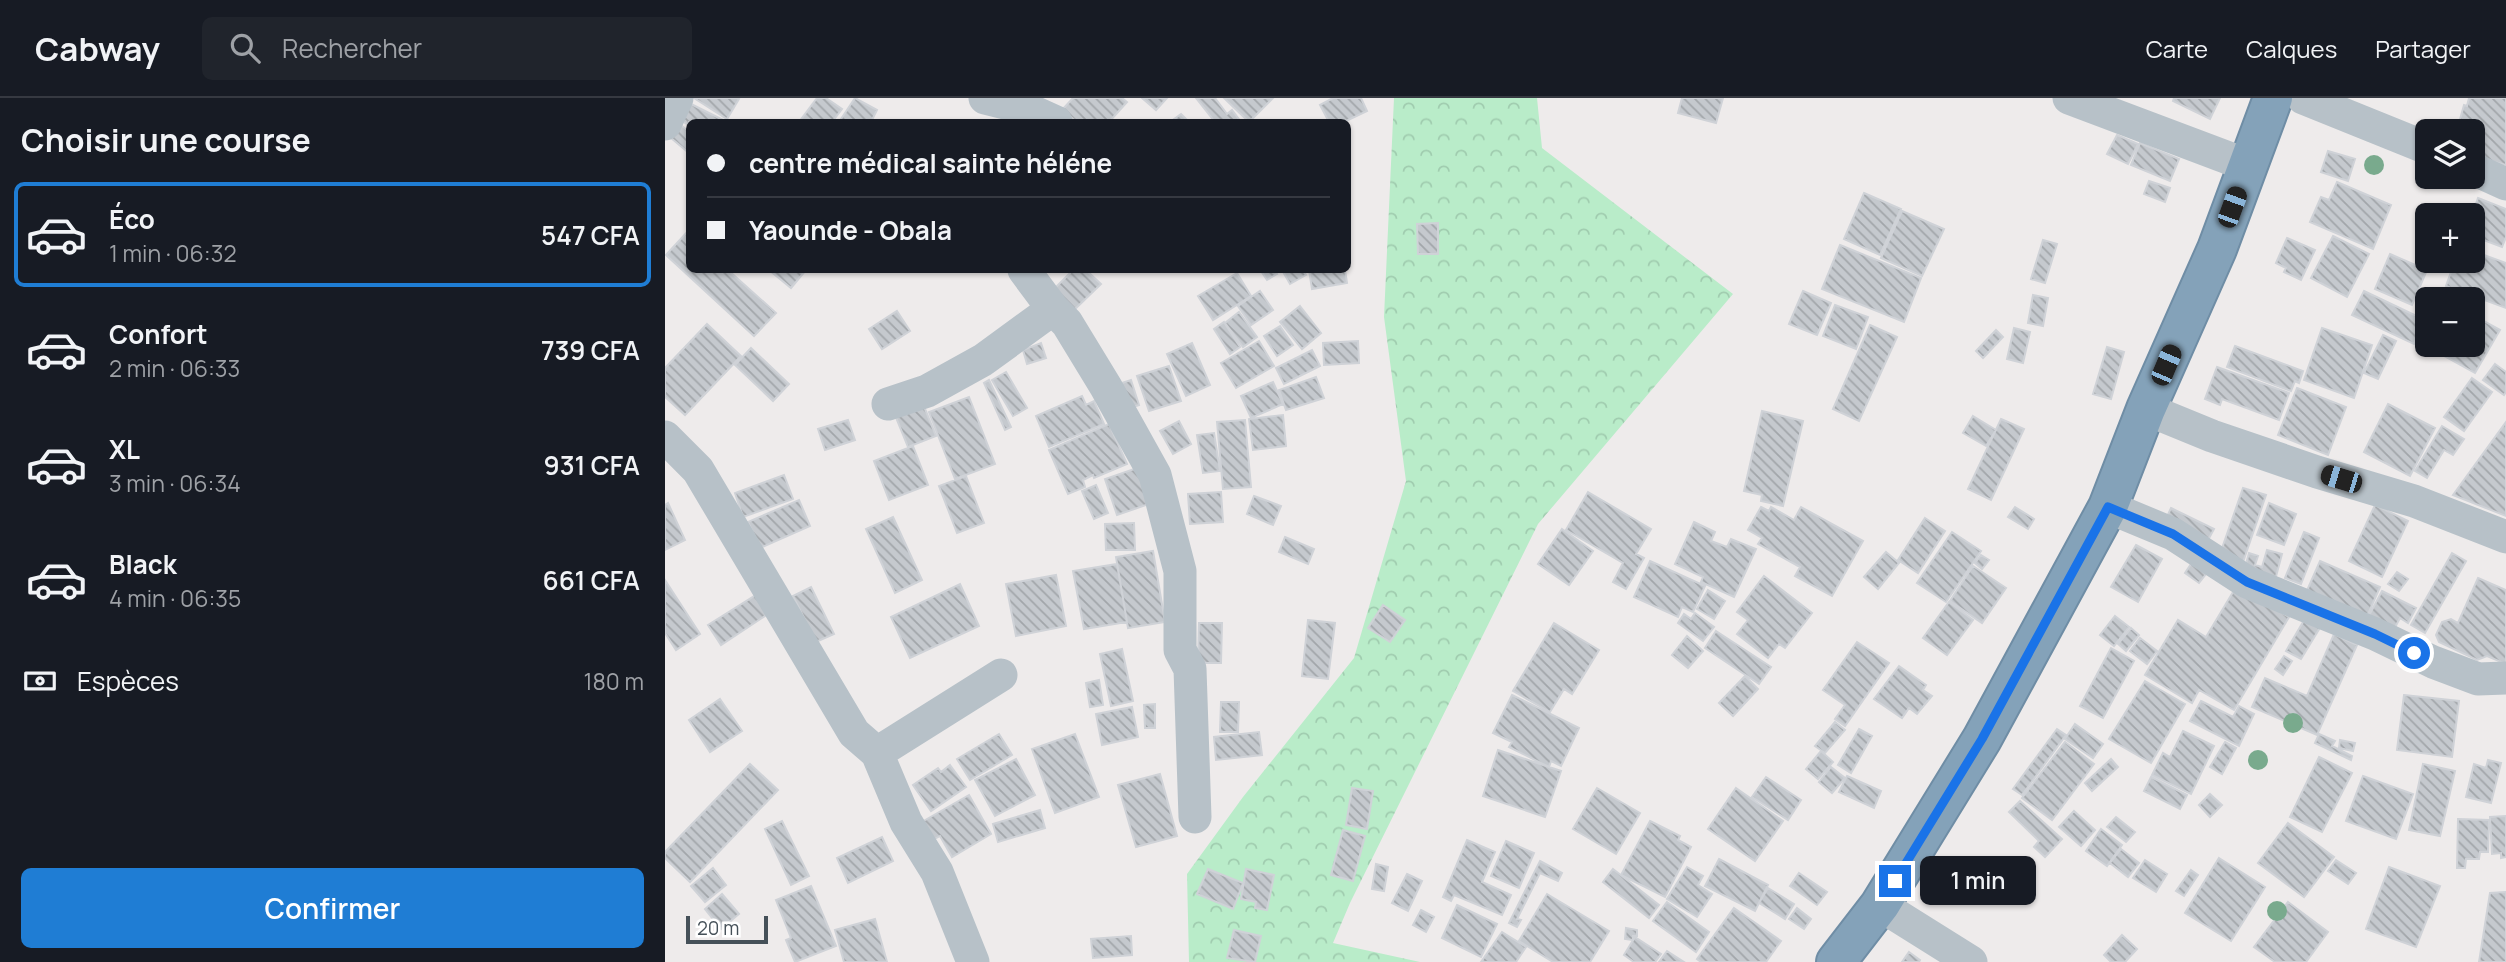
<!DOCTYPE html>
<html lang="fr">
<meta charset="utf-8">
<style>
body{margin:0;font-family:Manrope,sans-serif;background:#20242c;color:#f1f3f6;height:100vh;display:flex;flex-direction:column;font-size:26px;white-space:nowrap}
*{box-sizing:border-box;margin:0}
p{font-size:23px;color:#9ea1a6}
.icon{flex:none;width:38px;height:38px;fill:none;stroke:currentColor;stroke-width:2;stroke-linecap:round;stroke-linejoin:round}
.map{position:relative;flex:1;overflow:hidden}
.drawer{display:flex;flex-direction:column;background:#171b24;width:665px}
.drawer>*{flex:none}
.top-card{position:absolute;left:21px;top:21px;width:665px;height:154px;border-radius:10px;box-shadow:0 2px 5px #0004;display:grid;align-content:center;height:154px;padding:0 21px;background:#171b24}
.tools{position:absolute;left:1750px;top:21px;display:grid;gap:14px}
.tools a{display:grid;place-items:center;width:70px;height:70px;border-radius:10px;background:#171b24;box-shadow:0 2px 5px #0004;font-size:35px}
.scale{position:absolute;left:21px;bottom:18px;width:82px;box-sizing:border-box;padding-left:7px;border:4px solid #455058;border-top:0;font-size:19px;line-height:24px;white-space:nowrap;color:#455058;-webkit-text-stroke:5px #fff;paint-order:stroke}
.end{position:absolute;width:32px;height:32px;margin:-16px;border:9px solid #1a73e8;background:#fff;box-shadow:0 0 0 4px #fff}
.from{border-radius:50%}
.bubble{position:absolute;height:49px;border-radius:10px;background:#171b24;box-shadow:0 2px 5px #0004;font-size:23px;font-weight:600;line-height:49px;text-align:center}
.car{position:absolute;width:21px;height:42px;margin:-21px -10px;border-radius:9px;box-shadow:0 0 5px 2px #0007;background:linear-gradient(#222 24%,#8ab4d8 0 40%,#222 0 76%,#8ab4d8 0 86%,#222 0)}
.top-card b{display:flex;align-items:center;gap:24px;height:66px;font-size:26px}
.top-card b+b{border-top:2px solid #363941}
.top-card i{width:18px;height:18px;background:#f1f3f6}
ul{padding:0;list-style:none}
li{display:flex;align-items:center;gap:21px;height:105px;margin:0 14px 10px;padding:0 7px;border:4px solid transparent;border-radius:10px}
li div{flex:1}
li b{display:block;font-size:26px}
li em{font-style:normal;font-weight:600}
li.on{border-color:#1f7dd4}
li>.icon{width:63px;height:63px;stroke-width:1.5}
h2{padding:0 21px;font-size:32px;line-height:84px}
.pay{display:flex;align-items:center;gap:18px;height:77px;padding:0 21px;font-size:26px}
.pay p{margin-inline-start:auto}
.action{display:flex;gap:14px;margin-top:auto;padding:14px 21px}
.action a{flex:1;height:80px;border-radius:10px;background:#1f7dd4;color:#fff;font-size:28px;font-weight:600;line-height:80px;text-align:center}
header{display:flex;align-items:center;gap:42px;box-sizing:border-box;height:98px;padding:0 35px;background:#171b24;border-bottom:2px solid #363941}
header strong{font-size:33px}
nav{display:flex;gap:38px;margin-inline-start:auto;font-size:24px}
.search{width:490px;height:63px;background:#20242c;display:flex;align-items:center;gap:18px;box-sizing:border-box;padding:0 24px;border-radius:10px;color:#9ea1a6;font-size:26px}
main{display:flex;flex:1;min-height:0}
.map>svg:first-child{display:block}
.forest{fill:url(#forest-crowns)}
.building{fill:url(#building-back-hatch);stroke:#cfd2d7;stroke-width:2}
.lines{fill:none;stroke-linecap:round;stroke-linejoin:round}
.highway-casing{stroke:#6f8da5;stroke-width:42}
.minor{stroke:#b7c1c8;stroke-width:33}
.highway{stroke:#84a2b9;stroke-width:38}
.tree{fill:#79aa8d}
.route{stroke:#1a73e8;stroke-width:9}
</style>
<header>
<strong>Cabway</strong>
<div class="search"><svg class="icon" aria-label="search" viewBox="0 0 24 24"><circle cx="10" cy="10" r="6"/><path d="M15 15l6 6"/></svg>Rechercher</div>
<nav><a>Carte</a><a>Calques</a><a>Partager</a></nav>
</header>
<main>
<section class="drawer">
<h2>Choisir une course</h2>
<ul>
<li class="on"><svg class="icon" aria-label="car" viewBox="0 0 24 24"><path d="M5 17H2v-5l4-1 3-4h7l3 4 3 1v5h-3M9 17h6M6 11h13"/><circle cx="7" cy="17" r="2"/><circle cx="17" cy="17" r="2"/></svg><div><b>Éco</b><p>1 min · 06:32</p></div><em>547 CFA</em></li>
<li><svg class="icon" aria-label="car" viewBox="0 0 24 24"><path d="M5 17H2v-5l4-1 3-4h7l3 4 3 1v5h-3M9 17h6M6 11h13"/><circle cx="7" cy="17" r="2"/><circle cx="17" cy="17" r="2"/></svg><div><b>Confort</b><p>2 min · 06:33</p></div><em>739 CFA</em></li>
<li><svg class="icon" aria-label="car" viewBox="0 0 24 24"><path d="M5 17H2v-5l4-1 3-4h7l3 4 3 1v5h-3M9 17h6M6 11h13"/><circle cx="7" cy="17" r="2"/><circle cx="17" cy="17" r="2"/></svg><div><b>XL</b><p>3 min · 06:34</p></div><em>931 CFA</em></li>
<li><svg class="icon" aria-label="car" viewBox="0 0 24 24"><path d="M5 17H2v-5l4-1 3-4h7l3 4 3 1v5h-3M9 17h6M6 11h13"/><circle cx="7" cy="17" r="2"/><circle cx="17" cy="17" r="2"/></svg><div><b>Black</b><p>4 min · 06:35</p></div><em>661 CFA</em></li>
</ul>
<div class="pay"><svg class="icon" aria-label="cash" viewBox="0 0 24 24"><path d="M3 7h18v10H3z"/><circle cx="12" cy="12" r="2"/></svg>Espèces<p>180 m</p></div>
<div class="action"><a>Confirmer</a></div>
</section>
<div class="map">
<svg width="1841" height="864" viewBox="0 0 1841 864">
<defs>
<pattern id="forest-crowns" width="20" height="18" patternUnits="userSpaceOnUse" patternTransform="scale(1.75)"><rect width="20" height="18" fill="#b9ecc9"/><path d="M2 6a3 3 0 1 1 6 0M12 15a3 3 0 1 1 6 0" fill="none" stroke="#a0ccaf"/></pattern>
<pattern id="building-back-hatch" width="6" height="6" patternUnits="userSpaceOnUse" patternTransform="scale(1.75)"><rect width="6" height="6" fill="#c5c9ce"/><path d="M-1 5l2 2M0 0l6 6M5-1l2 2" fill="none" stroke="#a2a6aa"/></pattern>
</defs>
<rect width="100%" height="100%" fill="#eeebeb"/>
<!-- forest -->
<path class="forest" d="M729 0H872L877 50 1068 196 873 426 685 805 668 845 755 864H524L522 776 578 699 689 560 741 383 719 219Z"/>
<!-- building -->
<path class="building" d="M29 0H72L74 1 62 21Z
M152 0H161L177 11 167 24H134Z
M190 0 212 12 206 24H174Z
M408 0H457L462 4 444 24H412L397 12Z
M477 0H502L491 12Z
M531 0H550L562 16 567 12 576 24H550Z
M559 0H608L584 24Z
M668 0H696L702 13 679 24H664L655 7Z
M1017 0H1058L1051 25 1013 15Z
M1509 0H1555L1545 21 1508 3Z
M1804 0H1841V67L1808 58V33H1774L1775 27 1792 32 1799 7 1802 8Z
M24 5 62 24H24V27L15 22Z
M516 16 524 24H505Z
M10 22 24 34V55L0 35Z
M1452 37 1473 46 1463 66 1442 56Z
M1475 45 1514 61 1505 83 1466 67Z
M1663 53 1690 61 1683 83 1656 74Z
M1484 83 1505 90 1500 104 1479 96Z
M1672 84 1726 107 1708 151 1645 124 1656 99 1664 102Z
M1199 95 1236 111 1215 157 1179 141Z
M1813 100 1841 111V139L1837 149 1808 138 1807 117Z
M1237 113 1279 131 1257 178 1216 160Z
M773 125V156H753L752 126Z
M22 134 24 137V172H63L111 215 89 238 1 157Z
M1668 138 1704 156 1682 199 1646 180Z
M1622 140 1650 152 1636 182 1619 174 1621 170 1611 165Z
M1378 142 1392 146 1380 185 1366 181Z
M1175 147 1256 180 1239 224 1157 191Z
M1808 153 1841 165V210L1781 188 1790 163H1808Z
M1725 156 1762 172 1747 207 1710 191Z
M104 172H141L126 190Z
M408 172H421L436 186 408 213 388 192Z
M599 172H609L612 176 602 182 596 173Z
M617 172H638L641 177 625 186Z
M644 172H680L682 185 647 191Z
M572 175 586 198 548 222 533 198Z
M595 193 608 212 586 227 573 208Z
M1138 193 1166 205 1152 237 1124 226Z
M1699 193 1760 222 1749 246 1687 217Z
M1368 197 1383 200 1378 228 1363 225Z
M1170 207 1203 219 1191 251 1158 238Z
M635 208 656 235 637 251 615 224Z
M232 213 245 233 217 251 204 231Z
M574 214 592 239 578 249 560 225Z
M1808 217 1835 232 1810 275 1754 244 1762 230V247H1808Z
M559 224 575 249 565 256 549 231Z
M42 226 76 258 20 317 0 299V270Z
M1205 227 1232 239 1194 323 1168 311Z
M615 228 628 247 612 258 599 238Z
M1349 230 1365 234 1358 265 1342 261Z
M1657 230 1707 247 1689 300 1639 282Z
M1331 232 1338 239 1318 260 1311 253Z
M1718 237 1731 243 1713 281 1699 275Z
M594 243 609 268 571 290 556 265Z
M693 243 694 265 659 267 658 245Z
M376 245 381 260 362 266 358 252Z
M527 245 545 287 521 298 502 256Z
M1570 248 1638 273 1634 285 1630 283 1626 293 1562 269Z
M1442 249 1459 254 1446 301 1428 296Z
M86 250 124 286 108 303 70 267Z
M647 252 655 268 619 286 611 270Z
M1830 266 1841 274V294L1839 297 1818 282Z
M504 268 516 303 484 313 472 278Z
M1552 269 1624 295 1614 322 1557 301 1555 307 1540 301Z
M341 274 362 310 348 318 327 282Z
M651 279 659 300 621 312 614 292Z
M1807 280 1827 294 1799 333 1779 319Z
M324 282 346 329 340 332 319 285Z
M466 282 474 307 459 312 451 287Z
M608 284 618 306 586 320 576 298Z
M1632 290 1681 309 1663 357 1613 337Z
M417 298 421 307 429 303 439 326 384 349 371 318Z
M304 299 330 366 290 381 264 314Z
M258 306 271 338 243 349 230 317Z
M1723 306 1770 330 1745 378 1699 354Z
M1097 313 1138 323 1118 408 1096 403 1097 397 1079 393Z
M618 317 621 348 588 352 584 321Z
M1308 318 1331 332 1321 348 1298 335Z
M1336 321 1359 331 1326 402 1303 391Z
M183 322 190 342 160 352 153 331Z
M580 322 586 389 558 391 552 324Z
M514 323 526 346 508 356 495 333Z
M1841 324V418L1788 397Z
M444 326 462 366 429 380 428 377 418 382 420 389 403 396 384 352Z
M1777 328 1799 341 1788 357 1779 352 1762 380 1750 373Z
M549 335 555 373 538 375 532 337Z
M248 348 263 387 224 402 209 363Z
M472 370 484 406 452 417 440 381Z
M119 377 128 401 78 419 70 395Z
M301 378 319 425 292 435 274 388Z
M431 387 443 415 429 421 417 393Z
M1578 390 1601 397 1577 467 1554 459Z
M556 394 558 424 525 426 523 396Z
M923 394 986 431 971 456 979 460 961 491 948 484 958 465 901 432Z
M589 398 616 408 608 427 582 416Z
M134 402 145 428 95 450 83 424Z
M3 405 20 442 0 452V407Z
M1604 405 1631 416 1619 447 1592 437Z
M1710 407 1743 423 1717 479 1684 463Z
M1096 409 1104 413 1106 409 1129 422 1136 409 1198 443 1167 498 1130 478 1135 469 1093 446 1097 440 1083 432Z
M1350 409 1369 421 1363 431 1343 419Z
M1506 410 1549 431 1542 444 1500 423Z
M228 419 257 482 230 495 201 431Z
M1260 420 1280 433 1253 475 1233 462Z
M1029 424 1050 434 1046 443 1062 449 1066 441 1091 451 1069 499 1036 484 1038 479 1010 466Z
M469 425 470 452H441L440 426Z
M897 431 928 453 904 487 873 466Z
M1287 434 1316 453 1281 504 1252 485Z
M1639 434 1654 440 1636 486 1620 480Z
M620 439 649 451 643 466 614 454Z
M1471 447 1497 461 1473 504 1446 489Z
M1602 452 1617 456 1609 486 1578 477 1584 455 1593 458 1590 467 1597 469Z
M488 453 500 524 463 530 451 459Z
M1221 454 1234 465 1213 491 1199 479Z
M1787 455 1801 463 1760 535 1746 527Z
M1316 457 1324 462 1317 471 1310 465Z
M1530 460 1545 471 1534 485 1520 475Z
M985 463 1040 488 1028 514 1017 509 1013 519 969 499Z
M1655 463 1715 489 1700 523 1640 497Z
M452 466 462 524 419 531 408 473Z
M1308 468 1341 490 1317 525 1285 503Z
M1732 474 1743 481 1734 493 1723 486Z
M391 477 401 528 351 538 341 486Z
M1099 478 1147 515 1120 550 1114 546 1103 560 1072 536 1083 522 1072 514Z
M1813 480 1841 492V566L1822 558 1812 562 1774 544 1771 537 1777 524 1786 521 1793 525Z
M0 482 35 536 11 552 0 535Z
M295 486 314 528 245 560 226 519Z
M146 489 169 536 151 544 128 498Z
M1571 489 1624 519 1569 612 1534 592 1527 605 1480 577 1513 522 1541 539Z
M1043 492 1060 503 1049 521 1032 511Z
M1717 493 1751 510 1743 525 1735 520 1728 533 1699 527Z
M91 497 103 516 56 547 43 527Z
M1284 504 1308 522 1282 557 1258 540Z
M718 507 740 522 725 544 703 530Z
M1030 515 1049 529 1038 543 1013 525 1019 516 1026 521Z
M1450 518 1464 529 1449 548 1435 537Z
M1641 519 1656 528 1636 561 1621 553Z
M643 522 670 525 663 581 637 578Z
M534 525H557L556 565H533Z
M889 525 934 552 907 596 899 591 885 614 848 593Z
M1466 530 1474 537 1461 553 1453 546Z
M1051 533 1106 569 1094 586 1040 550Z
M1669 536 1692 547 1652 637 1587 609 1600 580 1642 598Z
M1022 538 1038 553 1023 570 1007 557Z
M1475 540 1492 553 1482 566 1465 553Z
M1192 544 1224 565 1180 628 1170 621 1180 607 1158 592Z
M1446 550 1469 563 1438 620 1415 608Z
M457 551 468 603 446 608 435 556Z
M1619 558 1627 563 1618 577 1610 571Z
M1234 568 1261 587 1258 592 1267 598 1252 616 1244 610 1237 620 1209 601Z
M1080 578 1093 591 1068 618 1054 605Z
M434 582 438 607 425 609 421 585Z
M1480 583 1520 606 1486 665 1444 641Z
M847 597 914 630 896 668 886 663 884 669 844 649 847 644 828 635Z
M1739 597 1794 603 1787 659 1732 652Z
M55 601 77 633 45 654 24 622Z
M1536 603 1568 619 1574 608 1589 616 1574 648 1525 623Z
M556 604H574L573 634H555Z
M490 606V630H480L479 607Z
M467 609 473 639 437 647 431 616Z
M1170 624 1180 632 1160 655 1150 648Z
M1410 626 1438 646 1428 660 1400 641Z
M1194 631 1207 638 1186 675 1173 667Z
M1392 631 1401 637 1357 697 1348 691Z
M1518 633 1549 648 1526 696 1487 677 1498 655 1505 659Z
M594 634 597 657 551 662 549 639Z
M334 636 347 657 305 682 292 661Z
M410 636 434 699 390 715 367 651Z
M1654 636 1670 643 1667 648 1687 658 1686 662 1650 645Z
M1675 642 1690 645 1688 653 1674 650Z
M1400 644 1429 666 1387 722 1357 700Z
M1560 644 1571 650 1557 676 1545 669Z
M833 652 896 673 880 719 818 698Z
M1156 653 1168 664 1153 681 1141 671Z
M1654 659 1687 675 1657 734 1625 719Z
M351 661 370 697 330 718 310 682Z
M1446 661 1453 669 1427 693 1420 685Z
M1823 662 1836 665 1826 705 1801 699 1809 666 1821 670Z
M85 666 113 692 25 784 0 760V754Z
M1758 666 1790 673 1775 738 1744 732Z
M285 667 301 689 266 713 248 687 273 670 276 674Z
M1166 669 1180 680 1167 695 1154 684Z
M495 676 512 738 471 749 453 687Z
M1182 678 1216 693 1209 710 1174 694Z
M1698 678 1748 696 1731 741 1681 723Z
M1101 679 1136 702 1123 722 1087 699Z
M1486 679 1522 697 1515 711 1479 693Z
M687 690 708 693 702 731 681 727Z
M932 690 975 715 951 756 908 731Z
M1071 690 1118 723 1090 763 1043 731Z
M1545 696 1557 707 1545 719 1534 707Z
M304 697 326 736 287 759 275 738 266 743 255 725Z
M1355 703 1397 741 1380 759 1369 749 1374 743 1344 714Z
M375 712 380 730 333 744 328 726Z
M1409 713 1430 732 1416 748 1394 729Z
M1841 718V759L1836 760V755L1827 756 1825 719Z
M1451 719 1470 734 1461 744 1442 729Z
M1793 721 1824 722 1823 754H1815L1814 761H1801L1800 770H1792Z
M117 723 144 778 126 787 100 731Z
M985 723 1015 738 1013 742 1026 749 1000 799 956 777Z
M1623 725 1669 759 1639 799 1593 765Z
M1436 731 1457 747 1442 768 1421 753Z
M678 732 700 738 688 783 666 777Z
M217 739 228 763 183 785 172 760Z
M802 742 830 754 817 784 846 797 837 817 789 797 786 803 778 799Z
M841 743 869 755 854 790 826 778Z
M1456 751 1474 765 1463 779 1445 765Z
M1554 760 1600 789 1566 843 1520 815Z
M1054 761 1103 787 1090 813 1040 788Z
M1480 762 1502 776 1491 794 1468 780Z
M1671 762 1691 775 1683 786 1663 773Z
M875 763 897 775 893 783 875 775 852 821 856 822 852 829 844 825Z
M711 766 723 769 719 793 707 791Z
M1022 769 1038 778 1033 787 1047 796 1032 819 1002 801Z
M1724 769 1775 788 1751 849 1701 831Z
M48 770 61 787 40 804 26 788Z
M543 771 578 785 568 811 532 796Z
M581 771 609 777 602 812 590 810 591 804 576 801Z
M948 771 994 807 984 820 938 784Z
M1526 772 1533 777 1519 798 1511 793Z
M1134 775 1162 794 1152 807 1125 788Z
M742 776 757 783 743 813 727 805Z
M146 788 171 848 130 864 121 842 126 840 111 802Z
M1103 790 1129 806 1120 821 1094 805Z
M1841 794V864H1814L1825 795Z
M57 796 74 816 56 831 40 811Z
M882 796 944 833 925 864H888L854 843Z
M1002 804 1044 834 1031 854 988 823Z
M1623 804 1663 834 1641 864H1610L1589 849Z
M792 807 832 826 816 859 777 840Z
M1069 810 1116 843 1101 864H1036L1032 861Z
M1132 810 1146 821 1139 831 1124 821Z
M756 812 769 819 761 834 748 827Z
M210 821 222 864H179L170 832Z
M961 830 972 832V838H968V842L960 841Z
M569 832 596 838 590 864 562 860Z
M837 834 861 849 851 864H816Z
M1457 837 1472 851 1460 864H1446L1439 857Z
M466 838 467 857 428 860 426 841Z
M970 839 996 856 990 864H969L959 857Z
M1002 853 1019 864H994Z
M1244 854 1255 862 1254 864H1237Z"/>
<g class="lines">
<!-- highway casing -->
<g class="highway-casing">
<path id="highway" d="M1171 864 1215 807 1317 641 1443 409 1481 311 1552 151 1608 0"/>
</g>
<!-- minor -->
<path class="minor" d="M320 0 360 10 391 24
M1404 0 1582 67
M1638 0 1762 50
M0 26 12 0
M1808 71 1841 86
M359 172 388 211 402 225 441 289 490 377 515 473V552L525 571 530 719
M223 306 262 293 318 262 388 211
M1481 311 1547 338 1652 374 1749 403 1841 439
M0 339 33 372 189 635 212 655 241 724 272 774 308 864
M1443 409 1508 436 1582 484 1710 536 1768 564 1813 581 1841 580
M212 655 336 577
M1215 807 1306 864"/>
<!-- highway -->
<use href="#highway" class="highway"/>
</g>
<!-- trees -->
<g class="tree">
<circle cx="1709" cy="67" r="10"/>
<circle cx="1628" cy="625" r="10"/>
<circle cx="1593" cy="662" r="10"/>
<circle cx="1612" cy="813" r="10"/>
</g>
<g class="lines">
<!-- route -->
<path class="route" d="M1230 783 1317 641 1443 409 1508 436 1582 484 1710 536 1749 555"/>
</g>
</svg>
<div class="tools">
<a><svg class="icon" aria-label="layers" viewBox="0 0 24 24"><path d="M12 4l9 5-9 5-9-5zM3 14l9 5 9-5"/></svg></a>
<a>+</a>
<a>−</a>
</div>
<div class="scale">20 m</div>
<i class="end from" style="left:1749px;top:555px"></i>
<i class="end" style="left:1230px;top:783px"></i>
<div class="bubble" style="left:1255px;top:758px;width:116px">1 min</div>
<i class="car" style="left:1567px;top:109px;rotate:20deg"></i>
<i class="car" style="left:1501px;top:267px;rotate:23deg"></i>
<i class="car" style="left:1676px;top:381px;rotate:287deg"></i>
<div class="top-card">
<b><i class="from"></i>centre médical sainte héléne</b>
<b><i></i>Yaounde - Obala</b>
</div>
</div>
</main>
